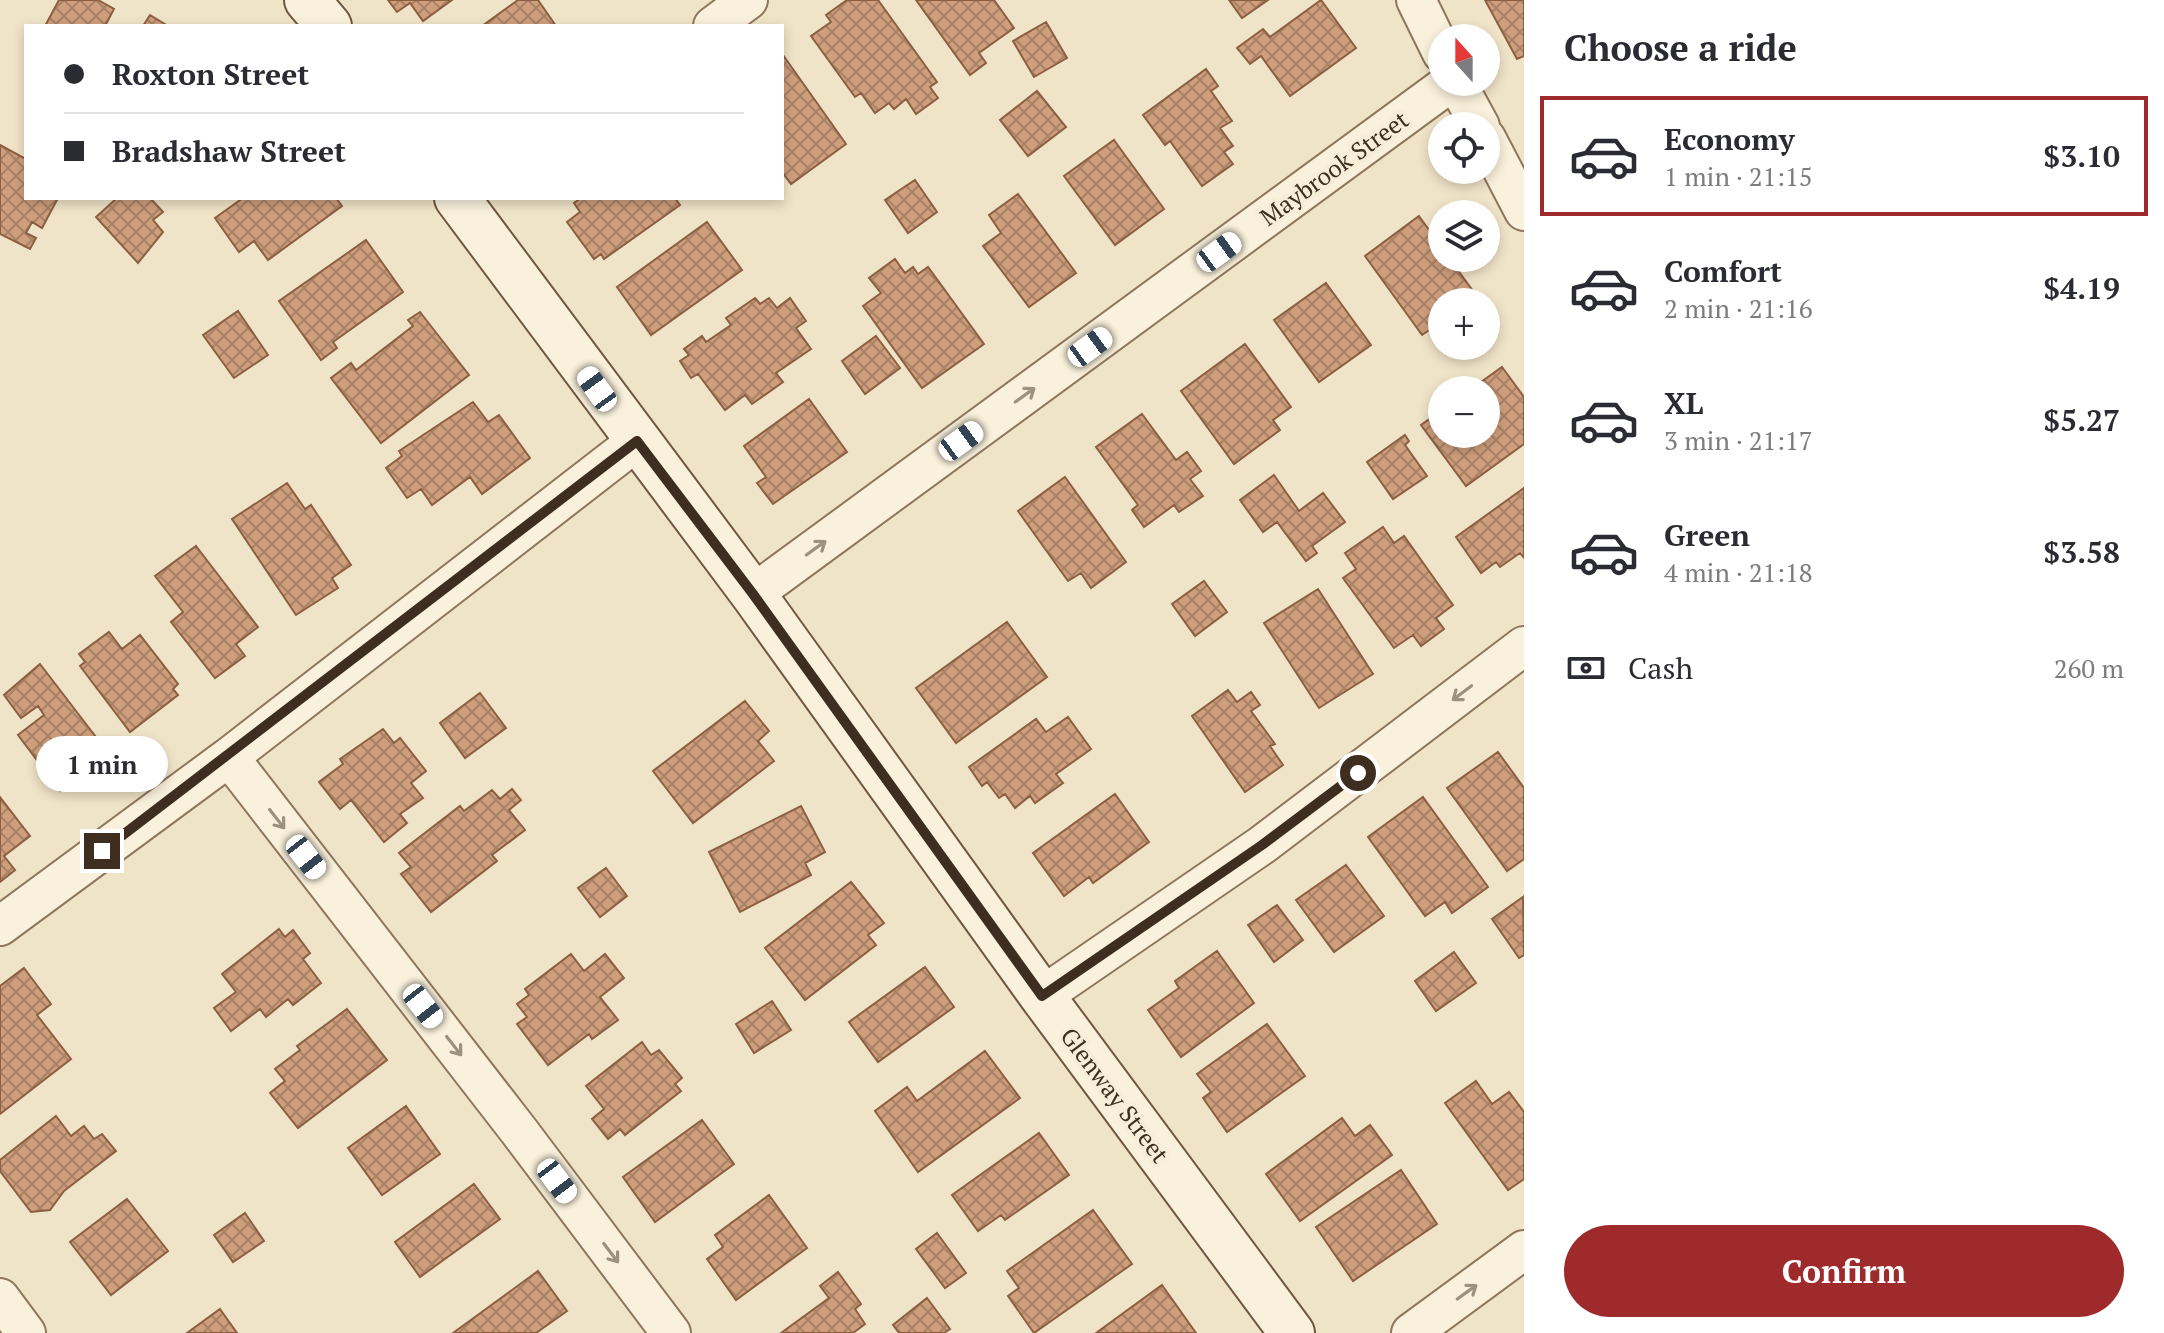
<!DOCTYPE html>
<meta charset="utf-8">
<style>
body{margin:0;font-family:"PT Serif",serif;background:#f2f2f3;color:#2b2b33;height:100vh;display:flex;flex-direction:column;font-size:30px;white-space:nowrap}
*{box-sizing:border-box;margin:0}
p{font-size:26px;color:#7c7c81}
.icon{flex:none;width:44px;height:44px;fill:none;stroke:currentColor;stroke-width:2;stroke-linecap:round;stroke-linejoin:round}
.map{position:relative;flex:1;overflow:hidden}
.side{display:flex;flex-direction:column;background:#fff;width:640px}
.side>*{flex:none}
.top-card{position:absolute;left:24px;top:24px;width:760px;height:176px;border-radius:0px;box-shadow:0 4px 12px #0003;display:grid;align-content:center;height:176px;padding:0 40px;background:#fff}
.needle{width:52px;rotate:339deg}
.tools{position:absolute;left:1428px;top:24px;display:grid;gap:16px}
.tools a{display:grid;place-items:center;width:72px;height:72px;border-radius:50%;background:#fff;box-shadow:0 4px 12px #0003;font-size:40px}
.end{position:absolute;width:36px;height:36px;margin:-18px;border:10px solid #3d2e20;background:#fff;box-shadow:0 0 0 4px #fff}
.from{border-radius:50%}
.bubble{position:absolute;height:56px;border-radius:28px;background:#fff;box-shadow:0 4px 12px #0003;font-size:26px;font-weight:700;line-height:56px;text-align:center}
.car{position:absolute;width:24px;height:48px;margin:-24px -12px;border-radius:10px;box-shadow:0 0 6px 2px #0007;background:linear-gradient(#fff 24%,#345 0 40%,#fff 0 76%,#345 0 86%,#fff 0)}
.top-card b{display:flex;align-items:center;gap:28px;height:76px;font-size:30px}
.top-card b+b{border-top:2px solid #e1e1e2}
.top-card i{width:20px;height:20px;background:#2b2b33}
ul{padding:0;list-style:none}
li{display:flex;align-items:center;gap:24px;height:120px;margin:0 16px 12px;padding:0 24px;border:4px solid transparent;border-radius:0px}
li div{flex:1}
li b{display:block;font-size:30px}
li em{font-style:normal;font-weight:700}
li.current{border-color:#9e2a2b}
li>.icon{width:72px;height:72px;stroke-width:1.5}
h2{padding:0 40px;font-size:36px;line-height:96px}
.pay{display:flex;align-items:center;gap:20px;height:88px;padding:0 40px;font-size:30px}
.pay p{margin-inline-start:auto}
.action{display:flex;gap:16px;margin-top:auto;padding:16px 40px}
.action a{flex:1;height:92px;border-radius:48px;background:#9e2a2b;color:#fff;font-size:32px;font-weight:700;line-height:92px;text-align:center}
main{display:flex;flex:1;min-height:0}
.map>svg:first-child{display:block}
.building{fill:url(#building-cross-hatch);stroke:#8d5f41;stroke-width:2}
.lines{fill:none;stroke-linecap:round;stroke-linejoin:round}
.street-casing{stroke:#8d765c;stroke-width:42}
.secondary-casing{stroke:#6f573f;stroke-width:48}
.street{stroke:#faf1dc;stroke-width:38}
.secondary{stroke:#faf1dc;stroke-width:44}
.oneway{stroke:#9c907e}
.route{stroke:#3d2e20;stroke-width:10}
.labels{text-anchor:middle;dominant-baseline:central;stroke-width:8;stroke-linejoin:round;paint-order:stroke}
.street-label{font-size:24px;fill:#3d2e20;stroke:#f7eed8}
</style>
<main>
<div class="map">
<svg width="1524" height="1333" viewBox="0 0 1524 1333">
<defs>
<pattern id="building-cross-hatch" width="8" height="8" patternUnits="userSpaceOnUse" patternTransform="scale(2)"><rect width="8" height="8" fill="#cf9f7d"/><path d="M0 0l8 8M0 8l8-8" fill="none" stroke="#a98266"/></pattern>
</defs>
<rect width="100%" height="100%" fill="#f0e4c8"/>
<!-- building -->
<path class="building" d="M59 0H98L114 9 105 26H45Z
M388 0H452L423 21 410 3 397 12Z
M518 0H538L556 26H482Z
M847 0H878L937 82 930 87 938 98 916 114 906 99 894 109 889 103 875 113 861 93 855 97 811 36 831 22 826 15Z
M916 0H994L1014 28 979 53 986 63 970 75Z
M1229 0H1268L1242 18Z
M1321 0 1356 48 1290 96 1261 56 1250 64 1237 48 1263 29 1270 37Z
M1485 0H1524V56L1517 59Z
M150 15 168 26H143Z
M1046 22 1067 58 1034 77 1013 41Z
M783 55 846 144 791 184 782 172Z
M1206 69 1218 86 1211 91 1232 121 1220 128 1233 146 1224 152 1233 164 1202 186 1170 141 1165 145 1143 115Z
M1037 91 1066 127 1028 156 1000 120Z
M1114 140 1164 209 1115 245 1064 176Z
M0 145 26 159V198H58L42 228 32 222 26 233 36 238 30 249 0 234Z
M915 180 937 212 908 233 885 200Z
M1018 194 1076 273 1029 307 983 246 1001 233 989 215Z
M117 198H150L163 212 153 220 163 232 138 263 96 217Z
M243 198H336L342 206 268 260 254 241 239 252 215 218Z
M581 198H675L680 205 604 259 601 254 594 259 567 222 580 212 574 203Z
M1419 216 1442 248V258H1449L1481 302H1442L1440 335 1434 327 1422 335 1365 256Z
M707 222 742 270 651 335 617 287Z
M366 240 403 292 333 342 337 348 321 360 279 301Z
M895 259 905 273 913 267 918 274 928 267 984 344 922 388 863 306 881 293 869 278Z
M1326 283 1371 345 1319 382 1274 320Z
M755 298 760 304 769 298 777 308 790 298 806 321 796 328 811 349 776 373 783 382 752 404 745 395 725 410 698 374 691 378 680 361 689 355 684 349 702 336 706 342 731 325 726 318Z
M238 311 268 355 234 378 203 335Z
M420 312 469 375 381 443 331 378 351 363 356 370 413 326 408 320Z
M876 336 900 368 865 394 842 361Z
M1245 344 1291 407 1273 420 1280 430 1234 464 1181 391Z
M1502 367 1524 397V444L1466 486 1421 425 1442 410V434H1486V390H1470Z
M809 399 847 452 773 504 757 483 766 477 744 446Z
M473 402 488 422 499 415 530 458 482 494 470 477 432 505 421 489 407 498 386 468 402 456 399 451Z
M1142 414 1176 460 1187 452 1201 471 1190 479 1203 496 1179 512 1174 505 1144 527 1132 510 1138 505 1096 447Z
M1405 435 1409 441 1405 445 1427 476 1393 499 1367 462Z
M1274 475 1299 511 1323 493 1345 522 1312 546 1317 553 1306 561 1277 522 1263 532 1240 500Z
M1065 477 1126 562 1091 588 1081 573 1068 581 1018 511Z
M287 483 305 509 311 505 351 565 332 578 338 588 296 615 232 519Z
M1524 488V558L1520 553 1500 567 1496 562 1481 573 1456 537Z
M1383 527 1394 543 1404 536 1453 605 1436 618 1444 629 1421 646 1413 635 1394 648 1343 578 1356 569 1345 553Z
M196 546 258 627 236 644 245 656 215 678 171 622 183 612 155 576Z
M1204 581 1227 612 1195 636 1172 604Z
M1318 589 1373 674 1319 708 1264 623Z
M1007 622 1047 677 956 743 916 688Z
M109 632 122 649 140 635 178 684 173 689 178 695 130 732 80 666 85 662 79 654Z
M40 664 109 754 60 791 18 735 44 715 38 706 21 718 4 695Z
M1228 690 1237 702 1251 692 1260 705 1251 711 1275 744 1270 746 1283 765 1245 792 1192 716Z
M480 693 506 728 465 758 440 723Z
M745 701 769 731 758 741 774 761 693 823 653 771Z
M1068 717 1091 749 1056 774 1063 783 1035 803 1030 796 1015 808 1005 794 999 798 987 782 982 786 969 767 1036 719 1046 732Z
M383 729 394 743 400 738 426 771 411 783 423 798 400 814 407 823 384 842 351 800 340 809 319 782 343 764 340 759Z
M1498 752 1524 788V859L1507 871 1447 788Z
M512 789 521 800 509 810 525 830 492 855 497 861 431 912 401 874 411 867 399 853 460 806 464 811 492 790 500 799Z
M1115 794 1149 842 1093 883 1089 877 1064 896 1033 853Z
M0 797 30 836 4 856 15 870 0 882Z
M1423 797 1488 887 1452 913 1445 902 1425 916 1368 837Z
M801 806 825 852 805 863 811 875 740 912 709 852Z
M1346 865 1384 916 1334 952 1296 900Z
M606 868 627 896 600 917 578 888Z
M851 882 884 923 868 935 876 945 805 1000 765 948Z
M1523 897 1524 955 1519 958 1492 919Z
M1277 905 1303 940 1274 962 1248 925Z
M279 929 285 937 293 930 310 953 303 959 321 983 293 1005 288 999 266 1017 260 1009 231 1031 214 1008 236 992 222 974Z
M1217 951 1254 1003 1181 1057 1148 1010 1179 988 1175 981Z
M1454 952 1476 983 1436 1011 1415 981Z
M571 954 584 971 605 954 624 978 600 997 618 1020 592 1039 589 1034 548 1065 517 1024 527 1017 517 1004 529 995 525 989Z
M925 967 954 1007 878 1062 849 1022Z
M24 968 51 1004 37 1015 71 1059 0 1114V986Z
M772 1001 791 1030 754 1053 736 1024Z
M347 1009 387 1060 298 1128 270 1093 285 1081 275 1069 300 1050 297 1046Z
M1267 1024 1305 1076 1227 1132 1203 1098 1211 1092 1197 1074Z
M642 1042 651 1055 659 1050 682 1078 675 1084 681 1091 625 1135 620 1129 608 1139 592 1119 604 1109 586 1086Z
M985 1051 1020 1098 918 1172 875 1111 907 1087 917 1101Z
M1476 1081 1492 1104 1509 1092 1524 1112V1179L1508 1190 1445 1103Z
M406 1106 440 1154 382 1195 348 1148Z
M56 1116 71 1136 84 1126 94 1139 102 1134 116 1151 64 1191 50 1210 31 1212 0 1171V1160Z
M1342 1118 1355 1136 1370 1125 1392 1155 1300 1221 1266 1174Z
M702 1120 734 1164 655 1222 623 1177Z
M1039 1133 1069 1175 1005 1220 1001 1215 978 1231 952 1195Z
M1401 1170 1437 1224 1353 1281 1316 1227Z
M474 1184 500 1219 420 1277 395 1242Z
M769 1195 807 1248 736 1300 707 1259 723 1247 715 1235Z
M127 1199 168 1251 111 1295 70 1242Z
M1093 1210 1132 1264 1034 1333 1008 1296 1019 1288 1007 1271Z
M245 1213 264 1241 233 1262 214 1235Z
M937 1233 966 1273 945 1288 916 1249Z
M538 1271 567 1311 536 1333H453Z
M838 1272 861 1304 855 1309 865 1324 853 1333H781L829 1298 820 1286Z
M1162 1285 1196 1333H1096Z
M927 1298 950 1329 944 1333H899L893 1325Z
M220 1309 237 1333H187Z"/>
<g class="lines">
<!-- street casing -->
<g class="street-casing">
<path id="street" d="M1416 0 1442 53
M713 26 748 0
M1456 82 1480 126
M1486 138 1524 211
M753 594 1451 82
M229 757 519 1131 671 1333
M0 926 229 757 637 441
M1042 996 1262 845 1524 646
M0 1298 26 1333
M1411 1333 1524 1250"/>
</g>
<!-- secondary casing -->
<g class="secondary-casing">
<path id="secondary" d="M307 0 329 26
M457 198 753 594 1042 996 1292 1333"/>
</g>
<!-- street -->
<use href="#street" class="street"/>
<!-- secondary -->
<use href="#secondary" class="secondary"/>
</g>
<!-- one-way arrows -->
<defs><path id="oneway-shaft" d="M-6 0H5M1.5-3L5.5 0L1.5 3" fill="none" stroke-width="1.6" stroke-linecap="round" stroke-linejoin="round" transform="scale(2)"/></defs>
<g class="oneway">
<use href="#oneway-shaft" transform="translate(1025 395) rotate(-36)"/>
<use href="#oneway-shaft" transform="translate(816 548) rotate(-36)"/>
<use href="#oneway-shaft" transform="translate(1462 693) rotate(143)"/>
<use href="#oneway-shaft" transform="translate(277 819) rotate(52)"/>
<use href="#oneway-shaft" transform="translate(454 1046) rotate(52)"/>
<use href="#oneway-shaft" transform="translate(611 1253) rotate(53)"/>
<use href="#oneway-shaft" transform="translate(1467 1292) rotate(-36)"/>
</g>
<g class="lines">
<!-- route -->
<path class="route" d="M102 851 637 441 753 594 1042 996 1262 845 1358 773"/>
</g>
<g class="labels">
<!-- street labels -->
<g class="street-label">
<text transform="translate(1334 168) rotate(-36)">Maybrook Street</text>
<text transform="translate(1115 1095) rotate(53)">Glenway Street</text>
</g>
</g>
</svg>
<div class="tools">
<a><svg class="needle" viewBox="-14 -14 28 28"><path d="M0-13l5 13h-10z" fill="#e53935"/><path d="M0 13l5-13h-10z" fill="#7c7c81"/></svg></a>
<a><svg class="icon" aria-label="locate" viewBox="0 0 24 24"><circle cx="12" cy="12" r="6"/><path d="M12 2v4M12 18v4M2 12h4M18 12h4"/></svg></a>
<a><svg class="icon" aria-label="layers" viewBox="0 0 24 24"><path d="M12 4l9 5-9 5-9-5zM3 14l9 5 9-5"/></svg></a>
<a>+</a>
<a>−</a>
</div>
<i class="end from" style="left:1358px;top:773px"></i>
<i class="end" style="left:102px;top:851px"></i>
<div class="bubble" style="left:36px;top:736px;width:132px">1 min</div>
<i class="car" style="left:1219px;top:252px;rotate:54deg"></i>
<i class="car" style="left:1090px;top:347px;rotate:54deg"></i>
<i class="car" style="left:597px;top:389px;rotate:324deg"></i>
<i class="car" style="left:961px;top:441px;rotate:54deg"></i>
<i class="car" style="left:306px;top:857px;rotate:142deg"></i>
<i class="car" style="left:423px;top:1006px;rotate:142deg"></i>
<i class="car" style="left:557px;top:1181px;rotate:143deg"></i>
<div class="top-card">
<b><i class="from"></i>Roxton Street</b>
<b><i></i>Bradshaw Street</b>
</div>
</div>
<section class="side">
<h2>Choose a ride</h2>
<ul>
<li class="current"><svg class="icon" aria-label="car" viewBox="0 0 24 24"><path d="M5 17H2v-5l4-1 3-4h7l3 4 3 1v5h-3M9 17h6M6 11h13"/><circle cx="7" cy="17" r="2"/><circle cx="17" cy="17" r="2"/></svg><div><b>Economy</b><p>1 min · 21:15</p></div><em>$3.10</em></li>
<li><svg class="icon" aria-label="car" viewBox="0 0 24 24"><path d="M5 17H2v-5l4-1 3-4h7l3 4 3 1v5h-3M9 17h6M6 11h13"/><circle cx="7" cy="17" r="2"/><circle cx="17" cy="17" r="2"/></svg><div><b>Comfort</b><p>2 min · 21:16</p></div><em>$4.19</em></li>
<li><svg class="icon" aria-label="car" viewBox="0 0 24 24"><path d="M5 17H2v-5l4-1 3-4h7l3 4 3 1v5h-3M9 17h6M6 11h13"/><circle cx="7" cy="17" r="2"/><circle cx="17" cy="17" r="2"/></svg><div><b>XL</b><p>3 min · 21:17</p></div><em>$5.27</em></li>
<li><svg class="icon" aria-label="car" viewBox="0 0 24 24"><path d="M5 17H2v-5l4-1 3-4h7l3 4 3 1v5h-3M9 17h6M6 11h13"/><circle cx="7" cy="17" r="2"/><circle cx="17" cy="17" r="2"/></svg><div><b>Green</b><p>4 min · 21:18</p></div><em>$3.58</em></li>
</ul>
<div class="pay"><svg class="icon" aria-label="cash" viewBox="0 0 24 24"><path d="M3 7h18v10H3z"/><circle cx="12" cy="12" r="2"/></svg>Cash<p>260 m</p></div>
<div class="action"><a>Confirm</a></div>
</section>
</main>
